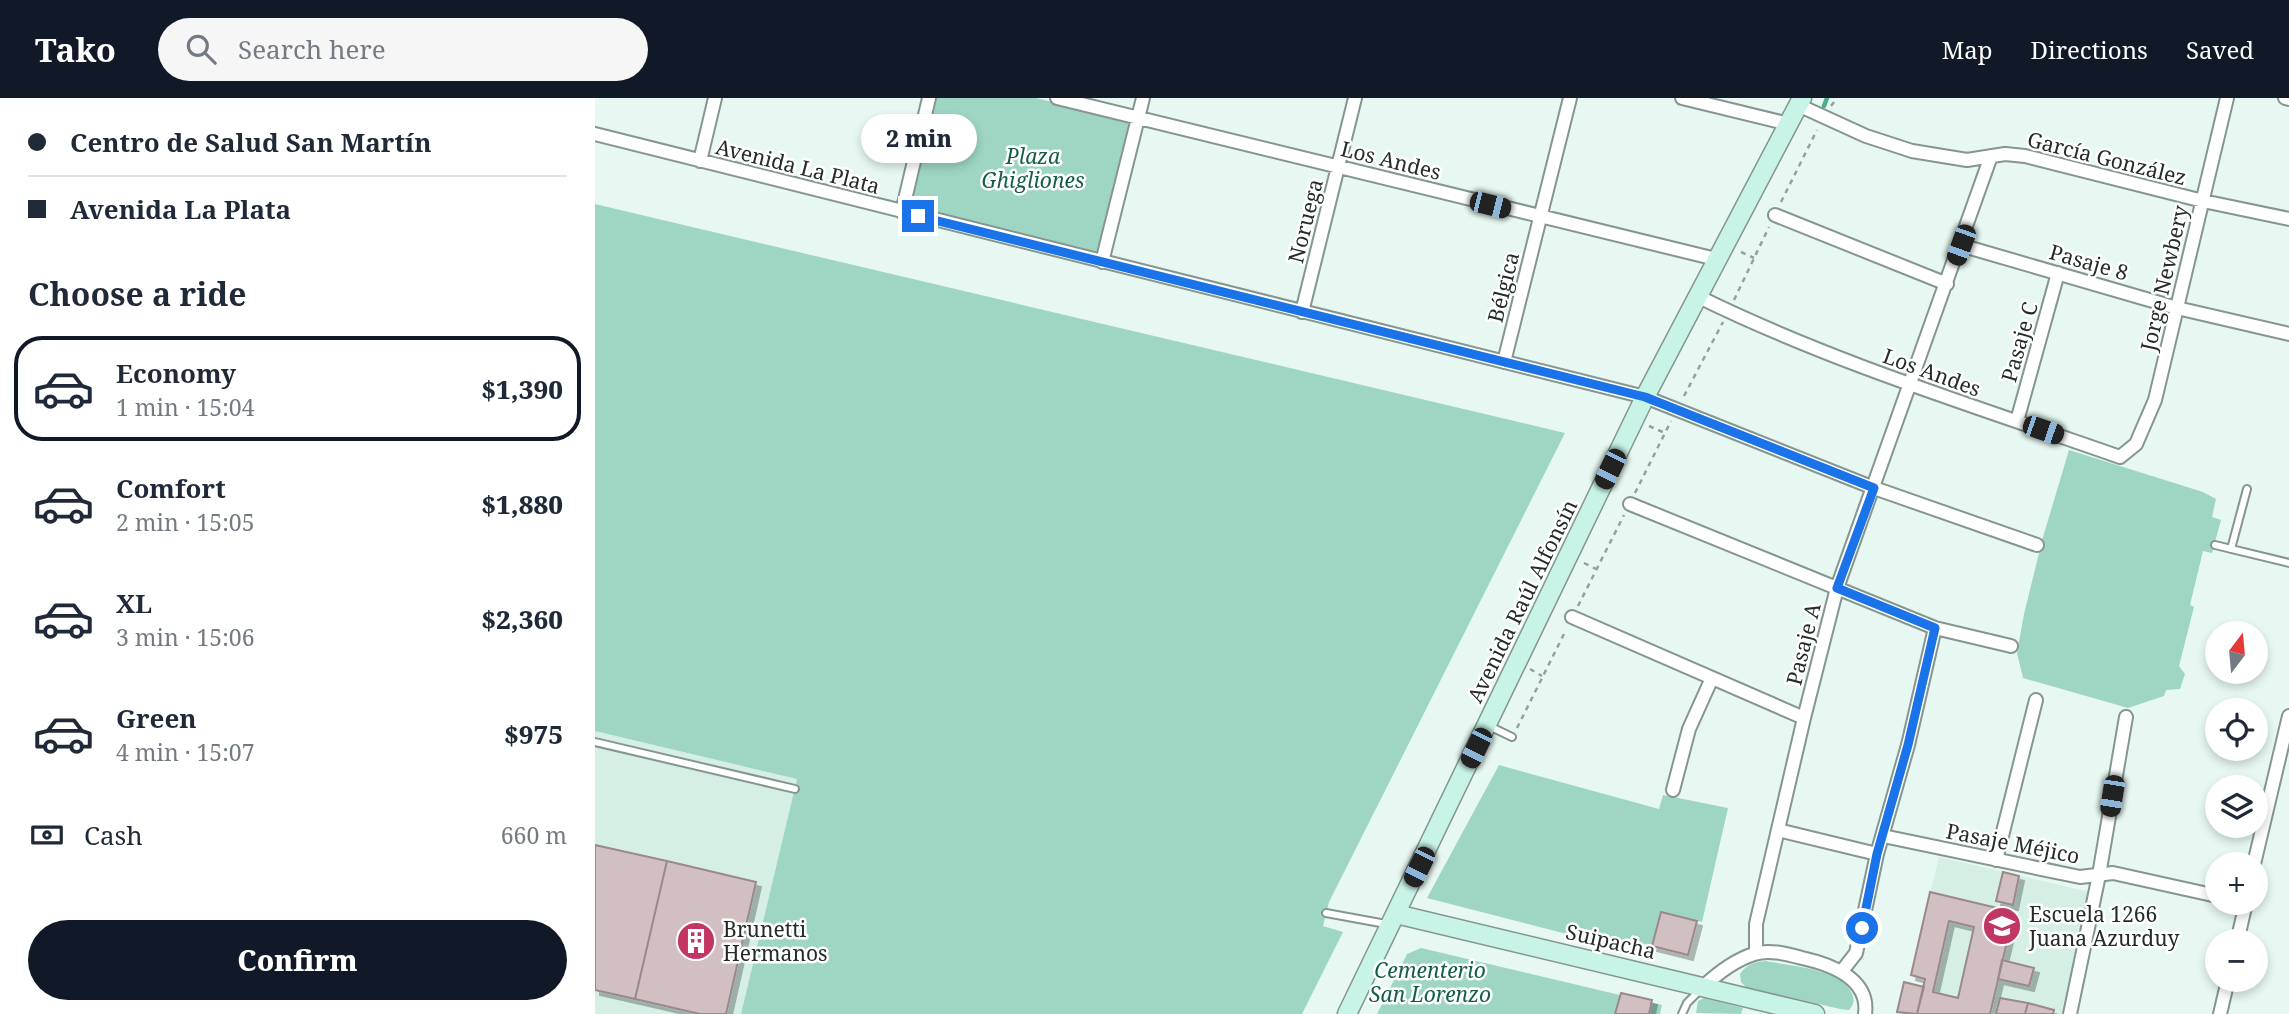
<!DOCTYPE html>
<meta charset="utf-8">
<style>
body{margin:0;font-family:"Noto Serif",serif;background:#f6f6f7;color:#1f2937;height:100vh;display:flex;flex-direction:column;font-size:26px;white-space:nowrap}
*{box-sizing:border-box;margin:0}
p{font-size:23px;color:#747a83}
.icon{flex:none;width:38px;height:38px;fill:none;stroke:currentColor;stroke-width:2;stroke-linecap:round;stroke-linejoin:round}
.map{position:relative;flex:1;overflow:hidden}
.panel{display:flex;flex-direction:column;background:#fff;width:595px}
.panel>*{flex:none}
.top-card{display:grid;align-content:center;height:154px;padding:0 28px;background:#fff}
.needle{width:46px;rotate:16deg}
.tools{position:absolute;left:1610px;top:523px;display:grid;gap:14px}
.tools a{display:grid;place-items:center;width:63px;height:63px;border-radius:50%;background:#fff;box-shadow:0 4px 10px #0003;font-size:35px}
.end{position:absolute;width:32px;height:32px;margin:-16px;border:9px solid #1a73e8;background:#fff;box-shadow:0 0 0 4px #fff}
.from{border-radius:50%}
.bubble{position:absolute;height:49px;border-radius:24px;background:#fff;box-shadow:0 4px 10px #0003;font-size:23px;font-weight:800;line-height:49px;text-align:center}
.car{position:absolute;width:21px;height:42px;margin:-21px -10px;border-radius:9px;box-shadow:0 0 5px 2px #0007;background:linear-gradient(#222 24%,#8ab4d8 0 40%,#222 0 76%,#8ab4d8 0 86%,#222 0)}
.top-card b{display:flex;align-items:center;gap:24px;height:66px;font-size:26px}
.top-card b+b{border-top:2px solid #e0e1e3}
.top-card i{width:18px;height:18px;background:#1f2937}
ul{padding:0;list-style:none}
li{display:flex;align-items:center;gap:21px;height:105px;margin:0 14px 10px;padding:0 14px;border:4px solid transparent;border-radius:28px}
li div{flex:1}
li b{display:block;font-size:26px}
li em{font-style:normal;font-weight:800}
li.selected{border-color:#111827}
li>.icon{width:63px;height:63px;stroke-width:1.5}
h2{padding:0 28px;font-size:32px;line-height:84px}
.pay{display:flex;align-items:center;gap:18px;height:77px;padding:0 28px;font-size:26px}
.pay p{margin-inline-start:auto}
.cta{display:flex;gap:14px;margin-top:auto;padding:14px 28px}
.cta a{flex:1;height:80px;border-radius:42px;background:#111827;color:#fff;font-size:28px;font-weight:800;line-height:80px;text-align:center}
header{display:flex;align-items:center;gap:42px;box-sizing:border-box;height:98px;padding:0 35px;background:#111827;color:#fff}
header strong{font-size:33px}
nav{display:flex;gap:38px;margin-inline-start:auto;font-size:24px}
.search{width:490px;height:63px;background:#f6f6f7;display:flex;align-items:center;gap:18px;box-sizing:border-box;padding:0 24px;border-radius:38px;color:#747a83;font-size:26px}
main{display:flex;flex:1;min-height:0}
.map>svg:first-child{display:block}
.built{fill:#d5efe5}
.green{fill:#9ed6c3}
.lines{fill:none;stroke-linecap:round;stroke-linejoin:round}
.stream{stroke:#4fab90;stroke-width:4.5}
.building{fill:#d1bfc2;stroke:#9a898c;stroke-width:2;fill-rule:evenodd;filter:url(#shadow)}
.lane-casing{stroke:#85958f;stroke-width:10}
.street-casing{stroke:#85958f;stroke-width:16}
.secondary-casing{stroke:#85958f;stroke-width:21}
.path{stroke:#94a19c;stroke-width:2.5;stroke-dasharray:5 5;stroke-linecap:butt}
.lane{stroke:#fff;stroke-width:6}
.street{stroke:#fff;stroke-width:12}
.secondary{stroke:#c8f4e8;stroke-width:18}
.route{stroke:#1a73e8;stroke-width:9}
.labels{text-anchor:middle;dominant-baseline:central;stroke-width:5;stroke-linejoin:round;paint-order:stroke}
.park-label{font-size:21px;font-style:italic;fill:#145d4b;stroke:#fff}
.street-label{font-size:21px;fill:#242b28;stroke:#fff}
.poi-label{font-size:21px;fill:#242b28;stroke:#fff;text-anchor:start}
</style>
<header>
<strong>Tako</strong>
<div class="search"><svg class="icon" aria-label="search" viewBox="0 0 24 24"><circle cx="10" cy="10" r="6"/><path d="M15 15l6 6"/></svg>Search here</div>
<nav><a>Map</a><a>Directions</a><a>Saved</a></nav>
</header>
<main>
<section class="panel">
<div class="top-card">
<b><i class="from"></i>Centro de Salud San Martín</b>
<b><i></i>Avenida La Plata</b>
</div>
<h2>Choose a ride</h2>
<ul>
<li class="selected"><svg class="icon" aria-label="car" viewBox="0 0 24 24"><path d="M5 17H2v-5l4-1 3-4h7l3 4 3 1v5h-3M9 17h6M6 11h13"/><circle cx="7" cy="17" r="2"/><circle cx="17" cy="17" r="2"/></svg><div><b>Economy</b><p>1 min · 15:04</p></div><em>$1,390</em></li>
<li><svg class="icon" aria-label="car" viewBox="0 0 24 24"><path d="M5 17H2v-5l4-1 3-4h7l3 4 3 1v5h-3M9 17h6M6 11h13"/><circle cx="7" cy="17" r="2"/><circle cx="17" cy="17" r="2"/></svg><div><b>Comfort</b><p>2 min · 15:05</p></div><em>$1,880</em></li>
<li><svg class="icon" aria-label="car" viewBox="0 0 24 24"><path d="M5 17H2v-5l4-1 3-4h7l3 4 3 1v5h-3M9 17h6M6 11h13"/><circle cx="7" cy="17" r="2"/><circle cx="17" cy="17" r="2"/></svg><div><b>XL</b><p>3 min · 15:06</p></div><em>$2,360</em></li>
<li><svg class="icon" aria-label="car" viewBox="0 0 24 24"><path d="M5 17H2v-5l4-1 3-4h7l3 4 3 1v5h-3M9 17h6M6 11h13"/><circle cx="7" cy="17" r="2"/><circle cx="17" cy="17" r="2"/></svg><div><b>Green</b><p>4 min · 15:07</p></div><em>$975</em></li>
</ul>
<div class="pay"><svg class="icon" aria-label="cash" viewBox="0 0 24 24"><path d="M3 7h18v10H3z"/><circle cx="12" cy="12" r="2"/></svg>Cash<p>660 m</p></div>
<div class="cta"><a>Confirm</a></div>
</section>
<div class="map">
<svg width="1694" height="916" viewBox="0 0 1694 916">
<defs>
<filter id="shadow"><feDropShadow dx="5" dy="5" stdDeviation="0" flood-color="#0004"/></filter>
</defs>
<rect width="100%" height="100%" fill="#e7f8f2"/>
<!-- built -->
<path class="built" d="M0 633 202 681 146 916H0Z
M1344 759 1495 794 1466 916H1322L1330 881 1316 877Z"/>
<!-- green -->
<path class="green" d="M341 0H441L531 22 535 24 504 152 498 155 320 112 315 106Z
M0 106 970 335 734 804 728 828 748 834 707 916H146L202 681 0 633Z
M1474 352 1608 394 1621 401 1617 419 1626 422 1617 455 1608 453 1595 507 1599 509 1584 568 1590 576 1585 591 1571 592 1569 598 1533 610 1428 580 1422 555 1429 516 1448 439Z
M904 667 1064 711 1068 697 1133 710 1107 824 1066 814 1057 848 1032 842 1030 851 832 800Z
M826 850 1067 907 1065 916H782L812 856Z
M1171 863C1194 868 1242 870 1255 892 1260 900 1260 905 1254 912L1245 911 1151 889 1146 884 1145 876C1152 866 1159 864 1171 863Z
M1109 900 1148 910 1146 916 1101 915 1103 903Z"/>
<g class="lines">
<!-- stream -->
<path class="stream" d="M1229 8 1232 0"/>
</g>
<!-- building -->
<path class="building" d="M0 747 72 763 40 901 0 892Z
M72 763 161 784 131 916H105L40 901Z
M1408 774 1424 778 1418 807 1401 803Z
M1335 794 1419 814 1395 916H1322L1330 881 1316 877ZM1354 823 1379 829 1363 900 1338 894Z
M1066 814 1102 823 1093 857 1057 848Z
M1407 862 1439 870 1434 888 1403 881Z
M1309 884 1329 889 1322 916 1302 914Z
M1026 895 1057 902 1054 916H1020Z
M1405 900 1433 905 1430 916H1401Z
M1433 905 1459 912 1458 916H1430Z"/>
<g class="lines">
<!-- lane casing -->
<g class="lane-casing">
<path id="lane" d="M1620 447 1694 465
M1636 451 1652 391
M894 628 917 639
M0 644 200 691
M731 815 791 826
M1087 916 1092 905 1105 892"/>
</g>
<!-- street casing -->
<g class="street-casing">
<path id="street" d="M462 0 1121 161
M1087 0 1194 26
M1690 0 1694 1
M1203 7 1271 38 1317 53 1372 62 1410 56 1430 58 1608 103 1694 121
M0 36 1050 299 1279 390 1442 447
M105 63 120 0
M307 114 334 0
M1180 117 1352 186
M1365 147 1582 210 1694 236
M507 164 548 0
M1102 198C1238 265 1383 309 1525 359L1541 346 1560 302 1632 0
M707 214 760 0
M909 264 975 0
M1422 323 1463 175
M1035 406 1340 530 1416 548
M977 519 1209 620
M1078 692 1094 631 1117 580
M1183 732 1282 756
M1288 738 1485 779 1518 775 1622 798
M1401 762 1441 602
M1659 766 1694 618
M1642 844 1651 805
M1161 855V826L1209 620 1242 490 1396 58
M1247 873 1261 855 1282 756 1313 647 1340 530
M1109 888C1123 875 1140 862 1159 856 1174 851 1192 856 1207 860 1234 866 1275 880 1270 916
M1475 916 1504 777 1531 619
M1625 916 1633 882"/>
</g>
<!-- secondary casing -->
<g class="secondary-casing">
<path id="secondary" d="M801 816 1220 916
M752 916 1050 299 1207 0"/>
</g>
<!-- path -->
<path class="path" d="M1236 8 1242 0
M1186 104 1222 32
M1146 154 1159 160
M1139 202 1174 129
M1089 298 1128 224
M1054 328 1070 335
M1040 395 1076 323
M989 465 1001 471
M983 508 1029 417
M935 571 947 578
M922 630 971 532"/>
<!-- lane -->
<use href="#lane" class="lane"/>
<!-- street -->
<use href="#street" class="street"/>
<!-- secondary -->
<use href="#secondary" class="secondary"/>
</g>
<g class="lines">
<!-- route -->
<path class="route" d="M323 118 1050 299 1279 390 1242 490 1340 530 1313 647 1282 756 1267 830"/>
</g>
<!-- icons -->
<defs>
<g id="school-disc" transform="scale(2.0125)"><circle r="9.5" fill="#c33563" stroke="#fff"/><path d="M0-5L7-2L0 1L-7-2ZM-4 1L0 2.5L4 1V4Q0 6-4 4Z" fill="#fff"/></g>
<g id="building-disc" transform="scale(2.0125)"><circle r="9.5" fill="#c33563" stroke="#fff"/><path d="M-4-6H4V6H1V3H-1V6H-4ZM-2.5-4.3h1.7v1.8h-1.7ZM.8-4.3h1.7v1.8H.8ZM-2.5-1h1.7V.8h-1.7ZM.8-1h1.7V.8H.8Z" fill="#fff"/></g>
</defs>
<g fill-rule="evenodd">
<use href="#school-disc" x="1407" y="828"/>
<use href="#building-disc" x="101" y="843"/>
</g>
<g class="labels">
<!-- park labels -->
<g class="park-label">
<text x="438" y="58">Plaza<tspan x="438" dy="24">Ghigliones</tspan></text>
<text x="835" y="872">Cementerio<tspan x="835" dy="24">San Lorenzo</tspan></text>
</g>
<!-- street labels -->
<g class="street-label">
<text transform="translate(1512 60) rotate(14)">García González</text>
<text transform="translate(796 62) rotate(14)">Los Andes</text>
<text transform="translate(203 68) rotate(14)">Avenida La Plata</text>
<text transform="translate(710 123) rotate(-76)">Noruega</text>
<text transform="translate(1494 164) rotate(16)">Pasaje 8</text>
<text transform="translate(1569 180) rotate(-77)">Jorge Newbery</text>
<text transform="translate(908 189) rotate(-76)">Bélgica</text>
<text transform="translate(1424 244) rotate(-74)">Pasaje C</text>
<text transform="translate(1337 274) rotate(20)">Los Andes</text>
<text transform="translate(927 503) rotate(-64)">Avenida Raúl Alfonsín</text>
<text transform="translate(1208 546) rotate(-76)">Pasaje A</text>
<text transform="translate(1418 745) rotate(11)">Pasaje Méjico</text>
<text transform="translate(1016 843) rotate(13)">Suipacha</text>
</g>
<!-- poi labels -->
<g class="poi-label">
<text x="1434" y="816">Escuela 1266<tspan x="1434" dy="24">Juana Azurduy</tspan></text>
<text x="128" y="831">Brunetti<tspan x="128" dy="24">Hermanos</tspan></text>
</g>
</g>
</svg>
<div class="tools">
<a><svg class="needle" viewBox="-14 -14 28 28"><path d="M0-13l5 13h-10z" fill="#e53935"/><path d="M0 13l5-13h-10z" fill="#747a83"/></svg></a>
<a><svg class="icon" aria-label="locate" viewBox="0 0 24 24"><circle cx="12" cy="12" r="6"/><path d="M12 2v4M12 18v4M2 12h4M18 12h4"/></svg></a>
<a><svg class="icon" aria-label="layers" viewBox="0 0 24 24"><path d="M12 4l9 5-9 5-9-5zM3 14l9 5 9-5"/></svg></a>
<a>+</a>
<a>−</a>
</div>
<i class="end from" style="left:1267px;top:830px"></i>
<i class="end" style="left:323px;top:118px"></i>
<div class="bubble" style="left:266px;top:16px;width:116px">2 min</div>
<i class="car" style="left:895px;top:107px;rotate:104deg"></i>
<i class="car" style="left:1366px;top:147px;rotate:200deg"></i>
<i class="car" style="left:1448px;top:332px;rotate:109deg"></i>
<i class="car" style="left:1015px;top:371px;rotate:206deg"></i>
<i class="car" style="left:881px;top:650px;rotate:206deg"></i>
<i class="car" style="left:1517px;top:698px;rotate:189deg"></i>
<i class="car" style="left:824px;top:769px;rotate:206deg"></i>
</div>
</main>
